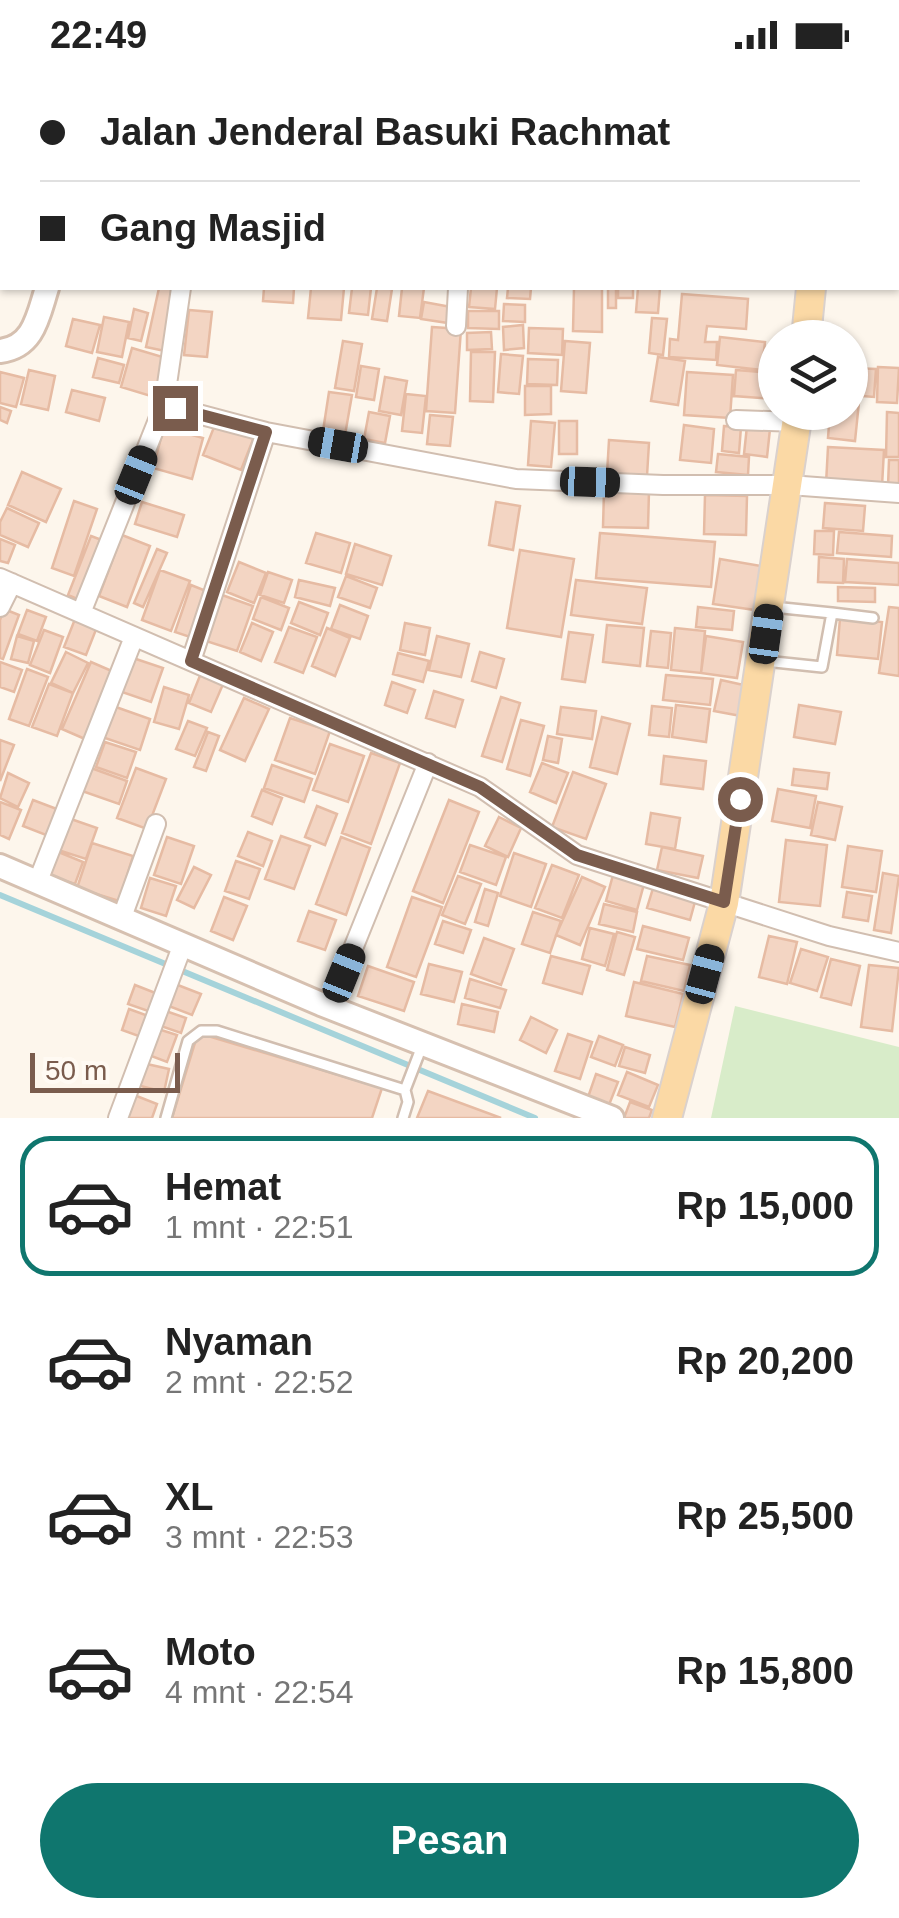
<!DOCTYPE html>
<html lang="id">
<meta charset="utf-8">
<style>
body{margin:0;font-family:Helvetica,sans-serif;background:#f6f6f6;color:#222;height:100vh;display:flex;flex-direction:column;font-size:38px;white-space:nowrap}
*{box-sizing:border-box;margin:0}
p{font-size:32px;color:#767676}
.icon{flex:none;width:55px;height:55px;fill:none;stroke:currentColor;stroke-width:2;stroke-linecap:round;stroke-linejoin:round}
.map{position:relative;height:1048px;overflow:hidden}
.panel{display:flex;flex-direction:column;background:#fff;flex:1}
.panel>*{flex:none}
.banner{position:absolute;left:0px;top:0px;width:900px;height:220px;box-shadow:0 2px 8px #0004;display:grid;align-content:center;height:220px;padding:0 40px;background:#fff}
.controls{position:absolute;left:758px;top:250px;display:grid;gap:20px}
.controls a{display:grid;place-items:center;width:110px;height:110px;border-radius:50%;background:#fff;box-shadow:0 2px 8px #0004;font-size:50px}
.scale{position:absolute;left:30px;bottom:25px;width:150px;box-sizing:border-box;padding-left:10px;border:5px solid #7a5c4d;border-top:0;font-size:28px;line-height:35px;white-space:nowrap;color:#7a5c4d;-webkit-text-stroke:8px #fffaf3;paint-order:stroke}
.end{position:absolute;width:45px;height:45px;margin:-22px;border:12px solid #7a5c4d;background:#fff;box-shadow:0 0 0 5px #fff}
.from{border-radius:50%}
.car{position:absolute;width:30px;height:60px;margin:-30px -15px;border-radius:12px;box-shadow:0 0 8px 2px #0007;background:linear-gradient(#222 24%,#8ab4d8 0 40%,#222 0 76%,#8ab4d8 0 86%,#222 0)}
.banner b{display:flex;align-items:center;gap:35px;height:95px;font-size:38px}
.banner b+b{border-top:2px solid #e0e0e0}
.banner i{width:25px;height:25px;background:#222}
ul{padding:18px 0 0;list-style:none}
li{display:flex;align-items:center;gap:30px;height:140px;margin:0 20px 15px;padding:0 20px;border:5px solid transparent;border-radius:30px}
li div{flex:1}
li b{display:block;font-size:38px}
li em{font-style:normal;font-weight:700}
li.current{border-color:#0f766e}
li>.icon{width:90px;height:90px;stroke-width:1.5}
.primary-button{display:flex;gap:20px;margin-top:auto;padding:20px 40px}
.primary-button a{flex:1;height:115px;border-radius:60px;background:#0f766e;color:#fff;font-size:40px;font-weight:700;line-height:115px;text-align:center}
.status{display:flex;justify-content:space-between;align-items:center;height:70px;padding:0 50px;background:#fff;direction:ltr}
.status svg{height:28px;fill:currentColor}
.map>svg:first-child{display:block}
.green{fill:#d8ecc9}
.lines{fill:none;stroke-linecap:round;stroke-linejoin:round}
.stream{stroke:#a5d3da;stroke-width:6}
.building{fill:#f3d5c3;stroke:#e6bba3;stroke-width:2.5}
.lane-casing{stroke:#d1beb0;stroke-width:14}
.street-casing{stroke:#d1beb0;stroke-width:22}
.secondary-casing{stroke:#d6c0b0;stroke-width:28}
.primary-casing{stroke:#dad1cd;stroke-width:32}
.lane{stroke:#fff;stroke-width:9}
.street{stroke:#fff;stroke-width:18}
.secondary{stroke:#fff;stroke-width:22}
.primary{stroke:#fbd9a5;stroke-width:28}
.route{stroke:#7a5c4d;stroke-width:12}
</style>
<div class="status"><b>22:49</b><svg viewBox="0 0 49 12"><path d="M0 12V9h3v3zM5 12V6h3v6zM10 12V3h3v9zM15 12V0h3v12zM26 1h20v11H26zM47 4h2v5h-2z"/></svg></div>
<div class="map">
<svg width="899" height="1048" viewBox="0 0 899 1048">
<rect width="100%" height="100%" fill="#fdf6ec"/>
<!-- green -->
<path class="green" d="M310 0H567L310 2Z
M735 936 899 977V1048H711Z"/>
<g class="lines">
<!-- stream -->
<path class="stream" d="M0 825 535 1048"/>
</g>
<!-- building -->
<path class="building" d="M680 0H747L680 2Z
M159 218 178 219 165 281 146 277Z
M264 218H294L293 233 263 231Z
M311 218H344L341 250 308 248Z
M352 218H371L368 245 349 243Z
M377 218 392 219 387 251 372 249Z
M402 218H424L420 248 399 246Z
M471 218H497L495 239 469 237Z
M508 218H531L530 229 507 228Z
M574 218H602V262L573 261Z
M608 218H616V238H608Z
M618 218H633V228H618Z
M638 218H660L658 243 636 242Z
M682 224 748 229 746 259 707 256 705 272H717L716 290 669 287 670 269 678 270Z
M424 232 451 237 448 253 421 249Z
M504 234 525 235V252L503 251Z
M134 239 148 243 141 271 128 268Z
M189 240 212 242 207 287 184 285Z
M468 241H499V259L468 258Z
M104 247 129 252 122 287 97 282Z
M652 248 667 249 663 285 649 283Z
M73 249 100 255 92 283 66 276Z
M523 255 524 278 504 280 503 257Z
M432 257 461 259 455 343 426 341Z
M529 258 563 259 562 285 528 283Z
M491 262 492 279 467 280V263Z
M720 267 765 272 762 300 717 295Z
M343 271 362 274 354 321 335 318Z
M565 271 590 273 586 323 561 321Z
M132 278 166 288 154 327 121 317Z
M471 282H495L493 332 470 331Z
M501 284 523 286 519 324 498 322Z
M658 287 685 291 678 335 651 331Z
M98 288 124 295 119 313 93 307Z
M528 289 558 290 557 315 527 314Z
M361 296 379 299 374 330 356 327Z
M878 297 899 298 897 333 877 332Z
M850 298 876 299 874 327 850 325Z
M29 300 55 306 48 340 21 334Z
M736 300 775 303V329L734 326Z
M0 302 24 308 16 337 0 333Z
M687 302 733 305 730 348 684 345Z
M385 307 407 311 401 345 379 341Z
M525 316H551V344L525 345Z
M72 320 105 328 99 351 66 342Z
M329 322 352 325 345 365 323 361Z
M406 324 426 326 422 363 402 361Z
M850 331 859 332 855 371 828 368 830 342H850Z
M0 337 11 341 7 353 0 350Z
M369 342 390 346 385 373 364 369Z
M887 342 899 343V387H886Z
M430 345 453 347 450 376 427 374Z
M531 351 555 353 551 397 528 395Z
M559 351H577V384H559Z
M216 352 254 367 241 400 203 385Z
M684 355 714 359 711 393 680 390Z
M724 356 741 357 739 383 722 381Z
M747 356 770 359 767 387 744 384Z
M164 357 203 368 192 409 153 398Z
M609 370 649 373 647 406 607 404Z
M828 377 884 380 882 416 826 414Z
M718 384 749 387 748 405 716 402Z
M889 390H899V416H888Z
M22 402 61 419 46 452 8 435Z
M604 421H649L648 458 603 457Z
M705 425 747 426 746 465 704 464Z
M74 431 97 439 74 506 52 498Z
M142 432 184 445 177 467 135 454Z
M496 432 520 436 513 480 489 475Z
M825 433 865 436 863 461 823 458Z
M7 438 39 453 28 477 0 465V452Z
M815 461H834L833 485 814 484Z
M839 462 892 466 891 487 837 483Z
M316 463 350 473 341 503 306 493Z
M600 463 715 472 711 517 596 508Z
M122 465 150 476 127 537 99 526Z
M91 466 107 472 84 532 68 525Z
M0 469 15 475 8 493 0 491Z
M355 474 391 486 382 515 346 504Z
M157 479 167 483 143 537 134 533Z
M520 480 574 489 561 567 507 558Z
M819 487 844 489 843 513 818 512Z
M720 489 761 496 755 540 713 534Z
M847 489 899 493V515L845 512Z
M239 492 266 503 254 533 227 522Z
M160 500 190 511 171 561 142 550Z
M268 502 292 510 284 533 260 525Z
M346 506 377 518 370 538 338 527Z
M299 510 335 518 330 536 295 527Z
M576 510 647 518 642 554 571 545Z
M191 515 206 521 190 567 175 562Z
M838 517 875 518V532L838 531Z
M222 525 253 536 237 581 206 571Z
M261 527 289 538 281 560 253 549Z
M299 532 328 543 320 565 291 553Z
M340 535 368 546 360 569 331 559Z
M698 537 734 541 732 560 696 557Z
M889 537 899 538V606L879 603Z
M4 539 19 545 3 589 0 588V550Z
M27 540 46 547 37 571 18 564Z
M840 548 882 552 878 589 837 585Z
M75 549 97 557 86 585 64 577Z
M252 553 273 562 261 591 240 582Z
M405 553 430 558 425 585 400 580Z
M607 555 644 558 640 596 603 592Z
M289 557 317 567 303 603 275 592Z
M327 558 350 568 335 606 312 596Z
M675 558 705 561 701 603 671 600Z
M44 560 63 567 50 603 30 595Z
M651 561 671 563 668 598 647 596Z
M569 562 593 565 585 612 562 609Z
M17 566 34 571 28 593 11 589Z
M437 566 469 574 461 607 429 600Z
M706 566 743 572 737 608 701 603Z
M66 582 88 593 73 623 51 613Z
M480 582 504 589 496 618 472 611Z
M398 583 429 591 423 612 393 604Z
M133 588 163 598 151 632 122 622Z
M0 592 22 600 14 622 0 617Z
M91 592 114 602 85 669 62 659Z
M27 599 48 607 29 656 9 649Z
M201 603 224 612 211 642 189 633Z
M666 605 713 609 710 635 663 630Z
M721 610 748 616 741 646 714 641Z
M392 612 415 620 407 643 385 635Z
M49 614 73 623 57 666 32 657Z
M164 617 189 625 179 659 154 652Z
M434 621 463 630 455 657 426 648Z
M501 627 520 633 502 692 482 686Z
M244 628 269 639 245 691 220 680Z
M676 635 710 639 706 672 672 667Z
M799 635 841 642 835 674 794 667Z
M113 636 150 649 140 680 102 667Z
M652 636 672 638 669 667 649 665Z
M561 637 596 641 592 669 557 664Z
M602 647 630 654 617 704 590 697Z
M290 648 330 661 315 704 275 690Z
M521 650 544 656 530 706 507 699Z
M188 651 207 658 195 686 176 679Z
M208 662 219 666 206 701 194 697Z
M548 666 562 669 558 693 543 690Z
M0 670 14 675 0 711Z
M105 672 136 682 127 708 96 697Z
M330 674 364 686 348 732 313 720Z
M371 683 400 693 371 774 342 763Z
M664 686 706 691 703 719 661 714Z
M542 693 568 703 556 733 530 722Z
M272 695 312 709 304 732 264 718Z
M91 698 127 711 119 734 82 721Z
M136 698 166 709 147 759 117 748Z
M794 699 829 703 827 719 792 715Z
M573 702 606 714 586 769 552 757Z
M8 703 29 713 18 737 0 728Z
M778 719 816 726 810 758 772 751Z
M262 720 282 728 272 754 252 746Z
M33 730 62 741 51 767 23 756Z
M449 730 479 742 443 833 413 821Z
M0 732 21 740 9 769 0 765Z
M818 732 842 737 835 770 811 765Z
M317 736 337 744 325 775 305 767Z
M651 743 680 748 675 779 646 774Z
M499 747 521 758 508 787 485 776Z
M68 748 97 758 86 789 58 780Z
M248 762 272 771 263 796 238 786Z
M281 766 310 776 294 819 265 809Z
M167 767 194 776 181 814 154 805Z
M341 767 370 778 346 845 316 834Z
M786 770 827 775 820 836 779 832Z
M92 773 133 786 119 831 77 818Z
M470 775 506 787 496 815 460 802Z
M848 776 882 781 876 822 842 817Z
M662 777 703 786 698 808 657 800Z
M56 781 83 792 75 814 47 805Z
M514 783 546 794 531 837 500 826Z
M236 791 260 799 249 829 225 821Z
M552 795 579 805 562 848 535 838Z
M194 797 211 805 194 838 177 830Z
M883 803 899 806 891 863 874 860Z
M613 805 644 814 637 840 606 831Z
M458 806 481 814 465 854 442 845Z
M582 807 605 817 580 875 556 865Z
M150 808 176 816 166 846 141 838Z
M654 815 696 828 690 850 647 838Z
M485 819 498 823 488 856 475 852Z
M847 822 872 826 868 851 843 847Z
M224 827 247 836 233 870 211 861Z
M412 827 442 837 416 907 387 897Z
M604 834 637 842 633 862 599 854Z
M309 841 336 850 325 880 298 871Z
M533 842 561 851 550 883 522 874Z
M443 851 471 860 463 883 435 874Z
M643 856 689 868 683 890 637 879Z
M590 858 614 864 605 896 582 889Z
M617 862 635 867 624 905 607 900Z
M769 866 797 872 787 914 759 907Z
M484 868 514 879 501 915 471 904Z
M801 879 828 887 817 921 790 913Z
M551 886 590 896 582 924 543 913Z
M647 886 690 895 684 921 641 911Z
M831 889 860 896 851 935 821 927Z
M429 894 462 902 454 932 421 924Z
M869 895 899 898 892 961 861 957Z
M368 896 414 912 404 941 358 926Z
M470 909 506 920 500 938 465 928Z
M170 912 201 924 192 945 161 933Z
M634 912 683 924 675 957 626 946Z
M135 915 158 924 151 942 128 934Z
M462 934 498 942 494 962 458 954Z
M129 939 151 947 144 968 122 960Z
M160 939 186 948 181 963 155 954Z
M531 947 557 960 546 983 520 970Z
M155 958 177 965 167 992 146 984Z
M198 963 382 1018 372 1048H172Z
M568 964 592 972 580 1009 555 1001Z
M599 966 623 975 615 996 591 987Z
M625 977 650 985 645 1003 619 996Z
M138 992 169 999 164 1022 133 1014Z
M627 1002 658 1015 649 1037 618 1025Z
M596 1004 618 1012 607 1040 586 1033Z
M428 1021 501 1048H417Z
M129 1023 157 1034 152 1048H120Z
M630 1032 652 1040 649 1048H624Z"/>
<g class="lines">
<!-- lane casing -->
<g class="lane-casing">
<path id="lane" d="M773 537 832 543
M765 591 822 597 832 543 873 548
M405 1020 422 976
M166 1048 188 971 201 961H217L405 1020 408 1032 403 1048"/>
</g>
<!-- street casing -->
<g class="street-casing">
<path id="street" d="M181 218 164 335 266 362 516 409 663 415H789L899 423
M456 256 458 218
M736 350 797 352
M0 508 480 717 577 785 829 866 899 882
M0 537 12 513
M81 543 164 335
M191 591 266 362
M38 811 134 567
M122 847 156 754
M329 938 428 693
M118 1048 183 874"/>
</g>
<!-- secondary casing -->
<g class="secondary-casing">
<path id="secondary" d="M898 149H899
M0 281C34 277 38 246 47 218
M0 796 321 934 612 1048"/>
</g>
<!-- primary casing -->
<g class="primary-casing">
<path id="primary" d="M838 2 839 0
M806 268 811 218
M667 1048 724 833 798 342"/>
</g>
<!-- lane -->
<use href="#lane" class="lane"/>
<!-- street -->
<use href="#street" class="street"/>
<!-- secondary -->
<use href="#secondary" class="secondary"/>
<!-- primary -->
<use href="#primary" class="primary"/>
</g>
<g class="lines">
<!-- route -->
<path class="route" d="M175 338 266 362 191 591 480 717 577 785 724 832 740 729"/>
</g>
</svg>
<div class="controls">
<a><svg class="icon" aria-label="layers" viewBox="0 0 24 24"><path d="M12 4l9 5-9 5-9-5zM3 14l9 5 9-5"/></svg></a>
</div>
<div class="scale">50 m</div>
<i class="end from" style="left:740px;top:729px"></i>
<i class="end" style="left:175px;top:338px"></i>
<i class="car" style="left:338px;top:375px;rotate:280deg"></i>
<i class="car" style="left:136px;top:405px;rotate:22deg"></i>
<i class="car" style="left:590px;top:412px;rotate:92deg"></i>
<i class="car" style="left:766px;top:564px;rotate:8deg"></i>
<i class="car" style="left:344px;top:903px;rotate:22deg"></i>
<i class="car" style="left:705px;top:904px;rotate:15deg"></i>
<div class="banner">
<b><i class="from"></i>Jalan Jenderal Basuki Rachmat</b>
<b><i></i>Gang Masjid</b>
</div>
</div>
<section class="panel">
<ul>
<li class="current"><svg class="icon" aria-label="car" viewBox="0 0 24 24"><path d="M5 17H2v-5l4-1 3-4h7l3 4 3 1v5h-3M9 17h6M6 11h13"/><circle cx="7" cy="17" r="2"/><circle cx="17" cy="17" r="2"/></svg><div><b>Hemat</b><p>1 mnt · 22:51</p></div><em>Rp 15,000</em></li>
<li><svg class="icon" aria-label="car" viewBox="0 0 24 24"><path d="M5 17H2v-5l4-1 3-4h7l3 4 3 1v5h-3M9 17h6M6 11h13"/><circle cx="7" cy="17" r="2"/><circle cx="17" cy="17" r="2"/></svg><div><b>Nyaman</b><p>2 mnt · 22:52</p></div><em>Rp 20,200</em></li>
<li><svg class="icon" aria-label="car" viewBox="0 0 24 24"><path d="M5 17H2v-5l4-1 3-4h7l3 4 3 1v5h-3M9 17h6M6 11h13"/><circle cx="7" cy="17" r="2"/><circle cx="17" cy="17" r="2"/></svg><div><b>XL</b><p>3 mnt · 22:53</p></div><em>Rp 25,500</em></li>
<li><svg class="icon" aria-label="car" viewBox="0 0 24 24"><path d="M5 17H2v-5l4-1 3-4h7l3 4 3 1v5h-3M9 17h6M6 11h13"/><circle cx="7" cy="17" r="2"/><circle cx="17" cy="17" r="2"/></svg><div><b>Moto</b><p>4 mnt · 22:54</p></div><em>Rp 15,800</em></li>
</ul>
<div class="primary-button"><a>Pesan</a></div>
</section>
